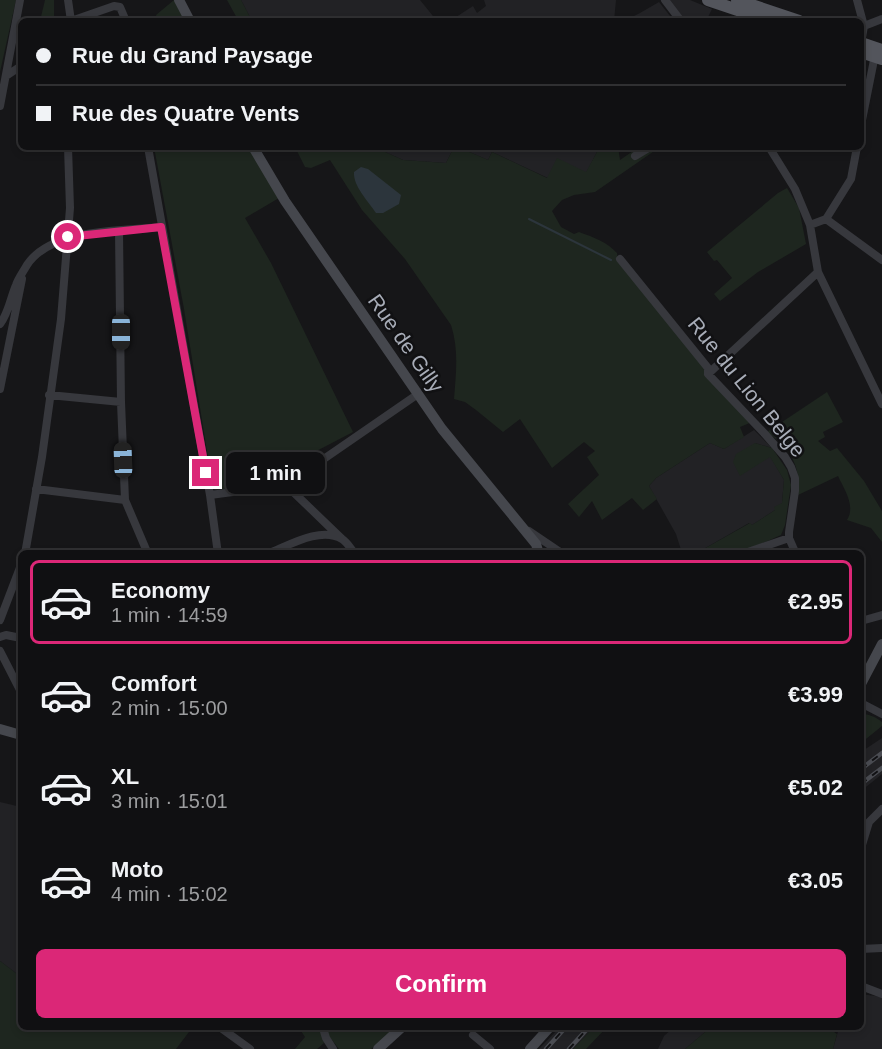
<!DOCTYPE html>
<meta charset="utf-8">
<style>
body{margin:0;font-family:Arial,sans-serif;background:#19191b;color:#f1f3f6;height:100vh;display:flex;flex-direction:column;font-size:22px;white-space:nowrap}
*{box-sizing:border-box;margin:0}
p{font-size:20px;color:#9c9d9f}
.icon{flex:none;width:33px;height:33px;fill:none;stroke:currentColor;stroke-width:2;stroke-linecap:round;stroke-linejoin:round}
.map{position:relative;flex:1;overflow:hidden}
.side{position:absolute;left:18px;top:550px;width:846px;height:480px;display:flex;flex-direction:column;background:#101012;border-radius:9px;box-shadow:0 3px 9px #0003,0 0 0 2px #303032}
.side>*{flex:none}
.top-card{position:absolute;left:18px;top:18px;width:846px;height:132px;border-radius:9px;box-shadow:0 3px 9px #0003,0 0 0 2px #303032;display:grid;align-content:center;height:132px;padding:0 18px;background:#101012}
.end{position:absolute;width:27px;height:27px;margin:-14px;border:8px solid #db2777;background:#fff;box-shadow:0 0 0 3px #fff}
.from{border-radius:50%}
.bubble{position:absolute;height:42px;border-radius:9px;background:#101012;box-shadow:0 3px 9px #0003,0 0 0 2px #303032;font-size:20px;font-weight:700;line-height:42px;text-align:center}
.car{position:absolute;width:18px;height:36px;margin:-18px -9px;border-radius:8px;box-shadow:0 0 4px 2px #0007;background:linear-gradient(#222 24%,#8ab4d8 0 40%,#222 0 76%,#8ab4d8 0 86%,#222 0)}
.top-card b{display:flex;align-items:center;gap:21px;height:57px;font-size:22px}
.top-card b+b{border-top:2px solid #303032}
.top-card i{width:15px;height:15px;background:#f1f3f6}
ul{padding:10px 0 0;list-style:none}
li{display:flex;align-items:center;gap:18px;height:84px;margin:0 12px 9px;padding:0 6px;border:3px solid transparent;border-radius:9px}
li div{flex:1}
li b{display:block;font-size:22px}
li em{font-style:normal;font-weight:700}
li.current{border-color:#db2777}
li>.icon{width:54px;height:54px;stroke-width:1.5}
.cta{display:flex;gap:12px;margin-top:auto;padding:12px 18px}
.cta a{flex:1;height:69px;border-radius:9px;background:#db2777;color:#fff;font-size:24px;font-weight:700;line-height:69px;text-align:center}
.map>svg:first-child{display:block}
.built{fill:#222225}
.green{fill:#1e261f}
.water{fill:#2c353c}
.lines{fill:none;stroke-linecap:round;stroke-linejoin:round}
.stream{stroke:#2c353c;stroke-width:2}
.street{stroke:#37383d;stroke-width:8}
.secondary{stroke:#45474d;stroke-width:10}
.primary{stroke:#53555c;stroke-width:12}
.rail-casing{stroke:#4a4c52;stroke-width:4.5}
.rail{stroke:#111113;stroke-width:2;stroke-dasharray:7;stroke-linecap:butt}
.route{stroke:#db2777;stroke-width:8}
.labels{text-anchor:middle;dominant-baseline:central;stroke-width:5;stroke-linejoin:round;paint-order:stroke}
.street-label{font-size:21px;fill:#a8adb8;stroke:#111113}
</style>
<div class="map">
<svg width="882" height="1049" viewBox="0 0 882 1049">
<rect width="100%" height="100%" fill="#161618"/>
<!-- built -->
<path class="built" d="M241 0H420L437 21H252Z
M484 0H616L614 21H450L473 6 477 13 486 6Z
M669 0H690L712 9 706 21H685Z
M659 2 674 21H624L640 13Z
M374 147H454L446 163 403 160Z
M467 147H593L597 152 586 173 548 178 492 152 488 160 467 151Z
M754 430 772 448 755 443 740 475 770 456 784 480 782 503 775 510 752 525 749 523 702 550 703 554 682 553 676 534 649 486 656 478 710 443 724 449Z
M882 738V774L861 791V752Z
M0 802 21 807V977L0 961Z
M861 994 882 997V1049H833L839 1028H861Z
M559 1028H593L573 1049H539Z
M673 1028H710L685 1049H658L664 1036Z"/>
<!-- green -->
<path class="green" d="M0 0H16L0 72Z
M45 0H54V20L62 21H40Z
M174 0 185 21H158L156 15Z
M227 0H241L252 21H236L238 20Z
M154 147H251L279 198 245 218 271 263 353 432 280 470 238 485V488L215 490 213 488 184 309Z
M295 147H374L403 160 446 163 454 147H467V151L488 160 492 152 547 178 557 158 586 172 597 152 593 147H618L620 160 639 147H660L595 192 574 195 562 200 552 211 561 227 574 234 579 232C593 237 607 242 617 253L618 262 752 422 740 427 744 437 724 449 710 443 656 478 649 486 657 499 643 510 632 498 602 520 592 501 579 517 568 504 599 475 587 457 595 451 584 442 552 468 520 419 503 432 476 410 465 402 454 399C456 373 459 350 451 325L405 259 362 210 330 160 311 168 305 167Z
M787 188 799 208 806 244 758 272 720 301 714 294 732 278 717 260 714 261 707 252 778 193Z
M827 392 843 422 823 432 825 437 818 441 830 451 837 448 864 481 882 511V542L871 528 847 520C856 506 844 489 838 476L798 495C801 466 791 449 767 432Z
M755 443 772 448 787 470 791 485 785 525 781 535C751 549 737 553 703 553L702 550 750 523 752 525 775 510 774 507 782 503 784 480 770 457 740 476 733 462 736 454Z
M861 714C869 714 876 717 882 722V726L861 743Z
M0 961 21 977V1028H192L176 1049H0Z
M299 1028H321L324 1043 317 1049H295L305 1037Z
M326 1028H395L371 1049H339L329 1036Z
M593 1028H606L586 1049H573Z
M710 1028H828L837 1034 833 1049H685Z"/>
<!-- water -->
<path class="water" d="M361 167 368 169 401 195 399 204 383 213H376C368 201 353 186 354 172Z"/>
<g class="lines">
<!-- stream -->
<path class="stream" d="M529 219 611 260"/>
<!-- street -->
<path class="street" d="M68 0 71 21
M665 0 681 21
M857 0 864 26 861 43
M71 21 114 6 120 7 126 21
M864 26 882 19
M6 76 21 66
M0 106 20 0
M861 125 875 55
M148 147 210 495 218 554
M769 147 795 189 810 225 818 272 882 404
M635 156 650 147
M826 219 882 260
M810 225 826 219 851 179 857 147
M119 231 121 402 125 500 148 554
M620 259 708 368V374L764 433 785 457 791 467 795 478V491L789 532V538L796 554
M0 324C9 312 10 299 16 285 18 279 23 272 27 265 51 228 122 231 161 227
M708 374 818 272
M0 389 22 279
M49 395 121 402
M273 464 286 485 342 539
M36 489 125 500
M210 495 286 485 418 394
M529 531 563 554
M25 554 42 457 61 319 70 208 68 147
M267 554C288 546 320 526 342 539 347 542 351 549 355 554
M742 554 789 538
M0 620 21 565
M861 621 882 615
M0 637 6 635 21 638
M0 651 21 692
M861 703 882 714
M861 848 869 822 882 809
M861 949 882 948
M861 986 882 994
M221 1028 250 1049
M323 1028 326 1038 333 1049
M473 1035 490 1049"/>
<!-- secondary -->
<path class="secondary" d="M179 0 190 21
M253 147 285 201 442 429 536 544 539 554
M861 684 882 644
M0 729 21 735
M378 1049 401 1028
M530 1049 549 1028"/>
<!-- primary -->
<path class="primary" d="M708 0 770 21
M737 0 799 21
M861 43 882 50
M861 52 882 59"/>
<!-- rail casing -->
<g class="rail-casing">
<path id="rail" d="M861 769 882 753
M861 784 882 768
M546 1049 565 1028
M569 1049 588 1028"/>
</g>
<!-- rail -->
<use href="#rail" class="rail"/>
</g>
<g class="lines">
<!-- route -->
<path class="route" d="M68 237 161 227 206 473"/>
</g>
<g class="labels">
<!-- street labels -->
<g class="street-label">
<text transform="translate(406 343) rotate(55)">Rue de Gilly</text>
<text transform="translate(747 387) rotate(51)">Rue du Lion Belge</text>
</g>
</g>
</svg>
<i class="end from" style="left:68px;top:237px"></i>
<i class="end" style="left:206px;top:473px"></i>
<div class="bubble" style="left:226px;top:452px;width:99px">1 min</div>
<i class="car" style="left:121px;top:332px;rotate:180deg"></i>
<i class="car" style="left:123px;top:460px;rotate:358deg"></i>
<div class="top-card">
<b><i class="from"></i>Rue du Grand Paysage</b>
<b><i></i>Rue des Quatre Vents</b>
</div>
<section class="side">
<ul>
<li class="current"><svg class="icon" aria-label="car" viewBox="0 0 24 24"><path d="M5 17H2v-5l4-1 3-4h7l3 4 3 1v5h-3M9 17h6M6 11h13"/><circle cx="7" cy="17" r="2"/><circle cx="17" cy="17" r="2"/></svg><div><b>Economy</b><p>1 min · 14:59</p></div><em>€2.95</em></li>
<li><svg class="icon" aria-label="car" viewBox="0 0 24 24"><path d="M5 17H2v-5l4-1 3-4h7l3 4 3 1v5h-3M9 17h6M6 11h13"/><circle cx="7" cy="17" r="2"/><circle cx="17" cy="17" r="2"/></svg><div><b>Comfort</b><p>2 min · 15:00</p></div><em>€3.99</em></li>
<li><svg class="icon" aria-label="car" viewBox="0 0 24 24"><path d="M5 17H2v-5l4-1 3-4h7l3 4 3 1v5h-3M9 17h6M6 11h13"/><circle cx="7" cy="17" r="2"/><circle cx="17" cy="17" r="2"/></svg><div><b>XL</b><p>3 min · 15:01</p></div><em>€5.02</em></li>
<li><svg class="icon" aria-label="car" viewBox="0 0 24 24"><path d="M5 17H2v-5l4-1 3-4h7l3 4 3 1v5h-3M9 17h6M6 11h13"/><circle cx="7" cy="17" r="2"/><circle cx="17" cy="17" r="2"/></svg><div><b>Moto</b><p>4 min · 15:02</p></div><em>€3.05</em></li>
</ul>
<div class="cta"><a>Confirm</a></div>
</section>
</div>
